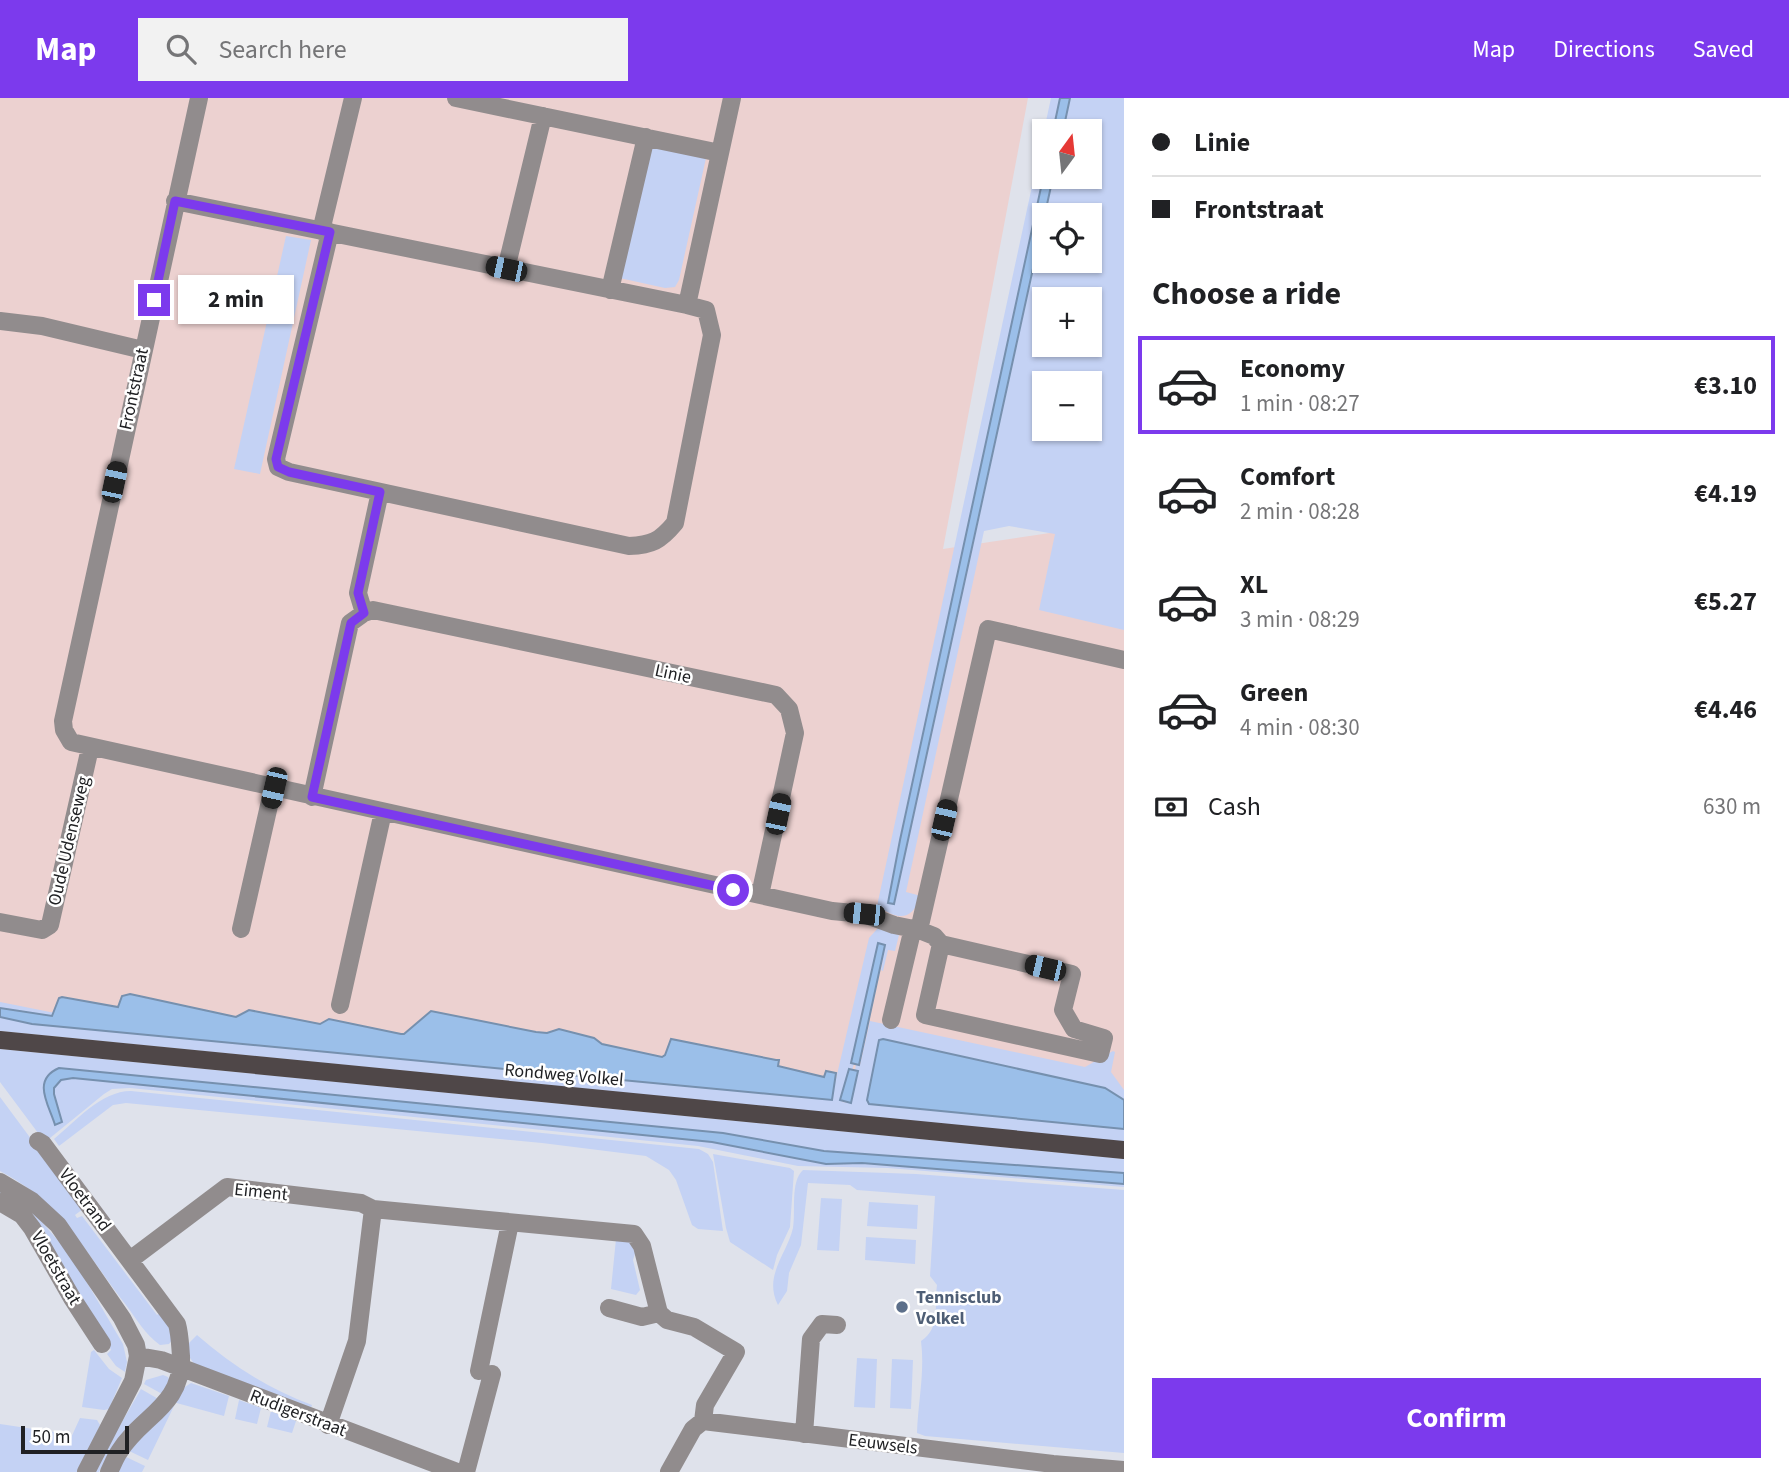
<!DOCTYPE html>
<meta charset="utf-8">
<style>
body{margin:0;font-family:"Source Sans 3",sans-serif;background:#f2f2f2;color:#202124;height:100vh;display:flex;flex-direction:column;font-size:26px;white-space:nowrap}
*{box-sizing:border-box;margin:0}
p{font-size:23px;color:#757577}
.icon{flex:none;width:38px;height:38px;fill:none;stroke:currentColor;stroke-width:2;stroke-linecap:round;stroke-linejoin:round}
.map{position:relative;flex:1;overflow:hidden}
.side{display:flex;flex-direction:column;background:#fff;width:665px}
.side>*{flex:none}
.top-card{display:grid;align-content:center;height:154px;padding:0 28px;background:#fff}
.needle{width:46px;rotate:15deg}
.fabs{position:absolute;left:1032px;top:21px;display:grid;gap:14px}
.fabs a{display:grid;place-items:center;width:70px;height:70px;border-radius:0px;background:#fff;box-shadow:0 2px 5px #0004;font-size:35px}
.scale{position:absolute;left:21px;bottom:18px;width:108px;box-sizing:border-box;padding-left:7px;border:4px solid #202124;border-top:0;font-size:19px;line-height:24px;white-space:nowrap;color:#202124;-webkit-text-stroke:5px #fff;paint-order:stroke}
.end{position:absolute;width:32px;height:32px;margin:-16px;border:9px solid #7c3aed;background:#fff;box-shadow:0 0 0 4px #fff}
.from{border-radius:50%}
.bubble{position:absolute;height:49px;border-radius:0px;background:#fff;box-shadow:0 2px 5px #0004;font-size:23px;font-weight:700;line-height:49px;text-align:center}
.car{position:absolute;width:21px;height:42px;margin:-21px -10px;border-radius:9px;box-shadow:0 0 5px 2px #0007;background:linear-gradient(#222 24%,#8ab4d8 0 40%,#222 0 76%,#8ab4d8 0 86%,#222 0)}
.top-card b{display:flex;align-items:center;gap:24px;height:66px;font-size:26px}
.top-card b+b{border-top:2px solid #e0e0e0}
.top-card i{width:18px;height:18px;background:#202124}
ul{padding:0;list-style:none}
li{display:flex;align-items:center;gap:21px;height:98px;margin:0 14px 10px;padding:0 14px;border:4px solid transparent;border-radius:0px}
li div{flex:1}
li b{display:block;font-size:26px}
li em{font-style:normal;font-weight:700}
li.selected{border-color:#7c3aed}
li>.icon{width:63px;height:63px;stroke-width:1.5}
h2{padding:0 28px;font-size:32px;line-height:84px}
.pay{display:flex;align-items:center;gap:18px;height:77px;padding:0 28px;font-size:26px}
.pay p{margin-inline-start:auto}
.action{display:flex;gap:14px;margin-top:auto;padding:14px 28px}
.action a{flex:1;height:80px;border-radius:0px;background:#7c3aed;color:#fff;font-size:28px;font-weight:700;line-height:80px;text-align:center}
header{display:flex;align-items:center;gap:42px;box-sizing:border-box;height:98px;padding:0 35px;background:#7c3aed;color:#fff}
header strong{font-size:33px}
nav{display:flex;gap:38px;margin-inline-start:auto;font-size:24px}
.search{width:490px;height:63px;background:#f2f2f2;display:flex;align-items:center;gap:18px;box-sizing:border-box;padding:0 24px;border-radius:0px;color:#757577;font-size:26px}
main{display:flex;flex:1;min-height:0}
.map>svg:first-child{display:block}
.industrial{fill:#ecd1d0}
.green{fill:#c4d2f4;fill-rule:evenodd}
.water{fill:#9bbfe9;stroke:#7690ae;stroke-width:2}
.lines{fill:none;stroke-linecap:round;stroke-linejoin:round}
.minor{stroke:#918c8d;stroke-width:18}
.major{stroke:#4f4748;stroke-width:18}
.route{stroke:#7c3aed;stroke-width:9}
.service-dot{fill:#5c6f8a;stroke:#fff;stroke-width:2.5}
.labels{text-anchor:middle;dominant-baseline:central;stroke-width:5;stroke-linejoin:round;paint-order:stroke}
.street-label{font-size:18px;fill:#202124;stroke:#fff}
.service-label{font-size:18px;font-weight:bold;fill:#4e5e75;stroke:#fff;text-anchor:start}
</style>
<header>
<strong>Map</strong>
<div class="search"><svg class="icon" aria-label="search" viewBox="0 0 24 24"><circle cx="10" cy="10" r="6"/><path d="M15 15l6 6"/></svg>Search here</div>
<nav><a>Map</a><a>Directions</a><a>Saved</a></nav>
</header>
<main>
<div class="map">
<svg width="1124" height="1374" viewBox="0 0 1124 1374">
<rect width="100%" height="100%" fill="#dfe2eb"/>
<!-- industrial -->
<path class="industrial" d="M0 0H1028L943 451 1124 424V1037L0 926Z"/>
<!-- green -->
<path class="green" d="M1051 0H1060L1053 33H1045V71L888 804 894 806 908 745 1045 118V163H1090V117H1045L1053 79H1090V33H1063L1070 0H1124V532L1039 512 1055 436 1009 428 984 433 906 794 921 798C911 825 897 821 877 808ZM1045 201H1090V247H1045ZM1045 285H1090V331H1045Z
M645 47 706 60 679 182 675 189 665 190 615 179Z
M286 138 311 142 260 376 234 371Z
M878 830 899 837 895 853 888 852 883 873 881 872 885 847 878 846 851 964 854 966 852 972H849L842 1004 851 1005 858 974 855 973 856 966 860 967 870 923 1085 969 1113 953 1115 954 1111 974 1124 992V1002L1105 990 879 942 868 1004 1124 1031V1044L0 933V919L33 926 831 1002 869 840Z
M0 904 55 915 52 918 0 910Z
M0 951 1124 1061V1075L824 1053 723 1035 59 970 45 1002 54 1023 62 1024 54 996V990L61 982 73 980 712 1044 826 1066 862 1065 1124 1086V1089L888 1070 798 1068 698 1048 130 990 112 991 104 996 50 1040 41 1039 0 984Z
M131 993 699 1051 708 1056 713 1064 723 1133 698 1131 692 1127 676 1082 669 1072 646 1058 542 1045 126 1005 113 1007 59 1048 54 1041C76 1023 101 993 131 993Z
M0 999 83 1111 75 1117 77 1120 82 1118 157 1217 160 1215 169 1227 172 1242 169 1246 160 1247C145 1236 137 1222 126 1207 86 1156 61 1104 0 1073Z
M713 1056 790 1070 794 1073 790 1129 777 1157 773 1172 730 1144 726 1130Z
M803 1072 916 1076 1124 1092V1355L925 1338 917 1335C918 1304 925 1274 921 1243 941 1230 934 1208 937 1187L930 1178 935 1098 857 1092 850 1087 808 1085 801 1147 789 1175 787 1193 778 1207C763 1178 787 1156 793 1130 796 1113 790 1084 803 1072Z
M0 1091 30 1110 72 1159 123 1246 127 1264 125 1274 116 1268 107 1256 111 1252 105 1238 0 1099Z
M821 1100 842 1101 839 1153 817 1152Z
M869 1104 918 1107 917 1131 867 1128Z
M866 1139 916 1142 915 1166 865 1162Z
M616 1141 628 1142 636 1152 633 1162 640 1192 636 1197 611 1191Z
M197 1237C231 1267 269 1291 312 1307L310 1313 195 1267 188 1257V1246Z
M94 1252 109 1271 122 1280 109 1311 104 1312 82 1309 91 1254Z
M857 1260 877 1261 875 1310 854 1309Z
M892 1261 913 1262 911 1311 890 1310Z
M163 1277 168 1279 171 1286 164 1297 144 1286 146 1282Z
M191 1285 229 1298 224 1318 173 1304 185 1289Z
M141 1291 160 1302 107 1359 99 1374H93Z
M239 1302 261 1310 257 1326 235 1321Z
M171 1307 174 1308 148 1362 127 1352Z
M271 1313 296 1323 292 1335 267 1329Z
M80 1320 97 1322 100 1327 78 1374H0V1326L60 1335 69 1344Z
M122 1357 145 1368 142 1374H112Z"/>
<!-- water -->
<path class="water" d="M1060 0H1070L1063 33H1053Z
M1045 71V79H1053L894 806 888 805 900 742Z
M878 845 885 847 859 967 851 965Z
M130 896 236 919 249 912 320 926 329 921 401 936H404L431 913 536 934 547 935 559 931 594 940 602 946 662 959 665 957 671 941 776 962H779L778 968 824 979 826 973 836 975 832 1002 32 926 0 919V910L52 918 59 900 62 899 118 909 122 898Z
M883 941 1105 990 1124 1002V1031L869 1006 867 1002 879 942Z
M59 970 723 1035 824 1053 1124 1075V1086L862 1065 826 1066 712 1044 73 980 61 982 54 990V996L62 1024 55 1027C49 1007 31 982 59 970Z
M849 971 858 973 851 1005 840 1002Z"/>
<g class="lines">
<!-- minor -->
<path class="minor" d="M199 0 63 623 64 632 71 644 760 797 832 813 864 816 894 827 919 832 988 531 1124 562
M456 0 720 55
M175 103 687 207 706 212 712 237 675 425C660 443 652 447 629 448L289 374 278 369 276 361 330 134
M321 133 353 0
M506 171 543 18
M610 192 646 39
M687 207 732 0
M0 223 42 228 143 252
M364 515 358 495 380 394
M312 699 350 525 364 515 373 512 776 597 789 611 795 635 760 797
M0 824 42 832 50 827 90 650
M241 831 273 690
M919 832 934 838 941 846 1072 876 1063 912 1074 931 1104 940 1100 956 925 917 941 846
M340 907 383 714
M891 922 913 830
M38 1043 43 1046 177 1226C180 1237 180 1247 181 1258 183 1308 141 1318 119 1354 115 1360 112 1368 109 1374
M0 1084 32 1103 58 1127 122 1220 136 1247 138 1258 133 1283 86 1374
M0 1104 22 1117 32 1130 72 1200 102 1246
M130 1162 227 1089 361 1105 373 1111 634 1136 642 1148 659 1215 667 1222 694 1229 736 1254 705 1307 703 1323
M609 1210 642 1219 659 1215
M138 1258 161 1262 457 1374
M479 1273 510 1125
M328 1327 357 1243 373 1111
M804 1336 811 1241 822 1226 837 1227
M466 1374 492 1276
M669 1374 693 1331 703 1323 1053 1366 1124 1372"/>
<!-- major -->
<path class="major" d="M0 942 1124 1052"/>
</g>
<g class="lines">
<!-- route -->
<path class="route" d="M154 202 175 103 330 134 276 361 278 369 289 374 380 394 358 495 364 515 351 525 312 699 733 792"/>
</g>
<!-- markers -->
<circle class="service-dot" cx="902" cy="1209" r="7"/>
<g class="labels">
<!-- street labels -->
<g class="street-label">
<text transform="translate(134 291) rotate(-78)">Frontstraat</text>
<text transform="translate(673 576) rotate(12)">Linie</text>
<text transform="translate(69 743) rotate(-77)">Oude Udenseweg</text>
<text transform="translate(564 977) rotate(5)">Rondweg Volkel</text>
<text transform="translate(261 1094) rotate(6)">Eiment</text>
<text transform="translate(85 1102) rotate(53)">Vloetrand</text>
<text transform="translate(56 1170) rotate(60)">Vloetstraat</text>
<text transform="translate(298 1315) rotate(21)">Rudigerstraat</text>
<text transform="translate(883 1346) rotate(7)">Eeuwsels</text>
</g>
<!-- service labels -->
<g class="service-label">
<text x="916" y="1199">Tennisclub<tspan x="916" dy="21">Volkel</tspan></text>
</g>
</g>
</svg>
<div class="fabs">
<a><svg class="needle" viewBox="-14 -14 28 28"><path d="M0-13l5 13h-10z" fill="#e53935"/><path d="M0 13l5-13h-10z" fill="#757577"/></svg></a>
<a><svg class="icon" aria-label="locate" viewBox="0 0 24 24"><circle cx="12" cy="12" r="6"/><path d="M12 2v4M12 18v4M2 12h4M18 12h4"/></svg></a>
<a>+</a>
<a>−</a>
</div>
<div class="scale">50 m</div>
<i class="end from" style="left:733px;top:792px"></i>
<i class="end" style="left:154px;top:202px"></i>
<div class="bubble" style="left:178px;top:177px;width:116px">2 min</div>
<i class="car" style="left:506px;top:171px;rotate:282deg"></i>
<i class="car" style="left:114px;top:384px;rotate:12deg"></i>
<i class="car" style="left:274px;top:690px;rotate:193deg"></i>
<i class="car" style="left:778px;top:716px;rotate:12deg"></i>
<i class="car" style="left:944px;top:722px;rotate:13deg"></i>
<i class="car" style="left:864px;top:816px;rotate:276deg"></i>
<i class="car" style="left:1045px;top:870px;rotate:283deg"></i>
</div>
<section class="side">
<div class="top-card">
<b><i class="from"></i>Linie</b>
<b><i></i>Frontstraat</b>
</div>
<h2>Choose a ride</h2>
<ul>
<li class="selected"><svg class="icon" aria-label="car" viewBox="0 0 24 24"><path d="M5 17H2v-5l4-1 3-4h7l3 4 3 1v5h-3M9 17h6M6 11h13"/><circle cx="7" cy="17" r="2"/><circle cx="17" cy="17" r="2"/></svg><div><b>Economy</b><p>1 min · 08:27</p></div><em>€3.10</em></li>
<li><svg class="icon" aria-label="car" viewBox="0 0 24 24"><path d="M5 17H2v-5l4-1 3-4h7l3 4 3 1v5h-3M9 17h6M6 11h13"/><circle cx="7" cy="17" r="2"/><circle cx="17" cy="17" r="2"/></svg><div><b>Comfort</b><p>2 min · 08:28</p></div><em>€4.19</em></li>
<li><svg class="icon" aria-label="car" viewBox="0 0 24 24"><path d="M5 17H2v-5l4-1 3-4h7l3 4 3 1v5h-3M9 17h6M6 11h13"/><circle cx="7" cy="17" r="2"/><circle cx="17" cy="17" r="2"/></svg><div><b>XL</b><p>3 min · 08:29</p></div><em>€5.27</em></li>
<li><svg class="icon" aria-label="car" viewBox="0 0 24 24"><path d="M5 17H2v-5l4-1 3-4h7l3 4 3 1v5h-3M9 17h6M6 11h13"/><circle cx="7" cy="17" r="2"/><circle cx="17" cy="17" r="2"/></svg><div><b>Green</b><p>4 min · 08:30</p></div><em>€4.46</em></li>
</ul>
<div class="pay"><svg class="icon" aria-label="cash" viewBox="0 0 24 24"><path d="M3 7h18v10H3z"/><circle cx="12" cy="12" r="2"/></svg>Cash<p>630 m</p></div>
<div class="action"><a>Confirm</a></div>
</section>
</main>
